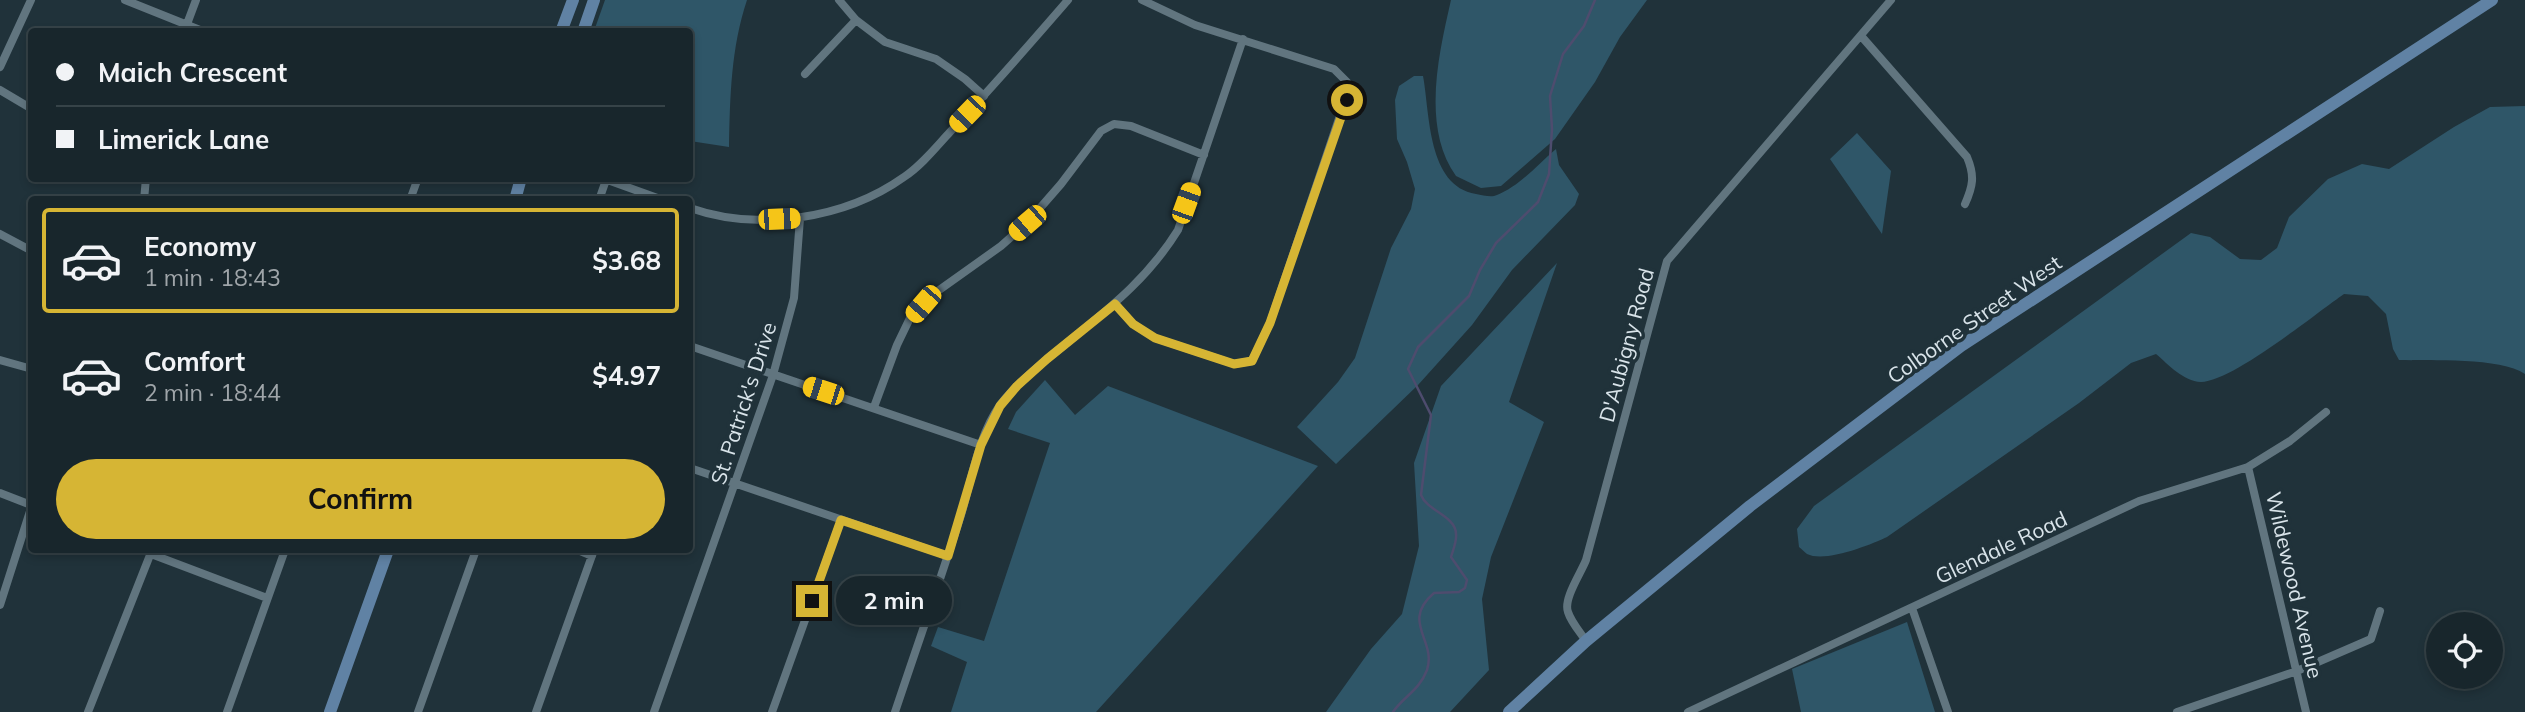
<!DOCTYPE html>
<meta charset="utf-8">
<style>
body{margin:0;font-family:Mulish,sans-serif;background:#212e34;color:#f1f3f6;height:100vh;display:flex;flex-direction:column;font-size:26px;white-space:nowrap}
*{box-sizing:border-box;margin:0}
p{font-size:23px;color:#9fa5a9}
.icon{flex:none;width:38px;height:38px;fill:none;stroke:currentColor;stroke-width:2;stroke-linecap:round;stroke-linejoin:round}
.map{position:relative;flex:1;overflow:hidden}
.details{position:absolute;left:28px;top:196px;width:665px;height:357px;display:flex;flex-direction:column;background:#18262c;border-radius:7px;box-shadow:0 4px 10px #0003,0 0 0 2px #364348}
.details>*{flex:none}
.hud{position:absolute;left:28px;top:28px;width:665px;height:154px;border-radius:7px;box-shadow:0 4px 10px #0003,0 0 0 2px #364348;display:grid;align-content:center;height:154px;padding:0 28px;background:#18262c}
.controls{position:absolute;left:2426px;top:612px;display:grid;gap:14px}
.controls a{display:grid;place-items:center;width:77px;height:77px;border-radius:50%;background:#18262c;box-shadow:0 4px 10px #0003,0 0 0 2px #364348;font-size:35px}
.end{position:absolute;width:32px;height:32px;margin:-16px;border:9px solid #d6b534;background:#111;box-shadow:0 0 0 4px #111}
.from{border-radius:50%}
.bubble{position:absolute;height:49px;border-radius:24px;background:#18262c;box-shadow:0 4px 10px #0003,0 0 0 2px #364348;font-size:23px;font-weight:700;line-height:49px;text-align:center}
.car{position:absolute;width:21px;height:42px;margin:-21px -10px;border-radius:9px;box-shadow:0 0 5px 2px #0007;background:linear-gradient(#f5c518 24%,#345 0 40%,#f5c518 0 76%,#345 0 86%,#f5c518 0)}
.hud b{display:flex;align-items:center;gap:24px;height:66px;font-size:26px}
.hud b+b{border-top:2px solid #364348}
.hud i{width:18px;height:18px;background:#f1f3f6}
ul{padding:12px 0 0;list-style:none}
li{display:flex;align-items:center;gap:21px;height:105px;margin:0 14px 10px;padding:0 14px;border:4px solid transparent;border-radius:7px}
li div{flex:1}
li b{display:block;font-size:26px}
li em{font-style:normal;font-weight:700}
li.on{border-color:#d6b534}
li>.icon{width:63px;height:63px;stroke-width:1.5}
.cta{display:flex;gap:14px;margin-top:auto;padding:14px 28px}
.cta a{flex:1;height:80px;border-radius:42px;background:#d6b534;color:#111;font-size:28px;font-weight:700;line-height:80px;text-align:center}
.map>svg:first-child{display:block}
.green{fill:#2f5668}
.lines{fill:none;stroke-linecap:round;stroke-linejoin:round}
.stream{stroke:#4e4c6e;stroke-width:2.5}
.street{stroke:#61757f;stroke-width:8}
.secondary{stroke:#6082a4;stroke-width:12}
.route{stroke:#d6b534;stroke-width:9}
.labels{text-anchor:middle;dominant-baseline:central;stroke-width:7;stroke-linejoin:round;paint-order:stroke}
.street-label{font-size:21px;fill:#d9e4ea;stroke:#20323a}
</style>
<div class="map">
<svg width="2525" height="712" viewBox="0 0 2525 712">
<rect width="100%" height="100%" fill="#20323a"/>
<!-- green -->
<path class="green" d="M605 0H747C731 48 730 96 729 147L690 141V32L594 31Z
M1451 0H1647L1620 37 1595 82 1555 139 1501 186 1481 188 1456 176C1421 127 1439 53 1451 0Z
M1414 76H1423C1430 113 1427 186 1476 194 1483 195 1491 198 1497 195 1520 186 1537 165 1556 149L1559 165 1579 194 1575 205 1512 270 1472 325 1418 385 1336 464 1297 427 1338 382 1355 358 1391 248 1411 209 1415 189 1407 162 1397 139 1395 100 1399 86Z
M2525 106V374C2500 357 2431 361 2399 360L2393 349 2386 314 2368 296 2344 294C2315 314 2232 382 2201 382 2183 381 2169 365 2156 354L2131 363 2079 403 1887 537C1870 545 1825 563 1807 554 1804 552 1802 549 1799 547L1797 529 1814 506 2191 233 2210 237 2240 259 2261 260 2277 248 2289 217 2328 179 2362 164 2389 169 2454 127 2490 107Z
M1857 133 1891 171 1882 234 1830 159Z
M1557 263 1509 402 1544 422 1491 557 1482 599 1489 670 1450 712H1326L1371 649 1402 614 1419 546 1414 463 1441 386Z
M1045 380 1075 415 1108 386 1318 466 1096 712H951L967 662 931 646 938 627 984 641 1050 443 1008 429 1016 412Z
M1907 622 1935 712H1801L1792 669Z"/>
<g class="lines">
<!-- stream -->
<path class="stream" d="M1393 712C1404 696 1419 691 1427 670 1437 640 1400 622 1434 593L1459 592 1465 588 1467 580 1451 557C1453 550 1457 541 1456 534 1456 516 1427 511 1421 495L1431 415 1408 369 1418 347 1469 296 1480 270 1496 243 1538 202 1549 174 1552 129 1550 96 1563 54 1584 26 1595 0"/>
<!-- street -->
<path class="street" d="M125 0 205 32
M839 0 856 20 885 42 936 59 965 79 984 96
M187 24 196 0
M1862 37 1967 157C1975 176 1973 186 1965 204
M0 67 31 0
M805 74 856 20
M0 90 32 109
M602 178 663 200
M144 200 146 178
M286 200H298
M410 200 418 178
M599 200 606 180
M690 208C758 232 845 219 904 177 922 165 936 147 950 132 991 89 1029 45 1068 0
M0 234 32 251
M1115 304 1133 324 1155 338 1234 364 1252 361 1270 323 1349 89 1347 82 1334 69 1195 25 1142 0
M690 346 981 445
M0 360 32 369
M874 407 897 345 910 318 935 293 1001 246 1027 223 1061 184 1101 131 1114 124 1131 126 1204 155
M2248 467 2306 712
M690 468 948 556
M0 493 31 505
M578 550 592 556
M151 554 267 598
M0 605 32 505
M1912 608 1948 712
M1586 641C1580 632 1571 622 1568 612 1563 599 1581 573 1586 560L1667 261 1891 0
M88 712 152 550
M227 712 285 550
M418 712 476 550
M536 712 594 550
M654 712 773 375 794 298 800 218
M772 712 841 520
M895 712C917 646 940 581 961 515 972 479 978 436 1000 405 1017 383 1041 364 1062 347 1107 310 1147 280 1178 230L1243 39
M1688 712 2139 501 2248 467 2290 441 2326 412
M2177 712 2297 671 2371 639 2380 611"/>
<!-- secondary -->
<path class="secondary" d="M561 32 573 0
M583 32 594 0
M515 200 521 178
M330 712 388 550
M1509 712 1586 641 1750 506 1961 346 2492 0"/>
</g>
<g class="lines">
<!-- route -->
<path class="route" d="M812 601 841 520 948 556 981 445 1000 406 1017 386 1047 359 1115 304 1133 324 1155 338 1234 364 1252 361 1270 323 1347 100"/>
</g>
<g class="labels">
<!-- street labels -->
<g class="street-label">
<text transform="translate(1974 319) rotate(-35)">Colborne Street West</text>
<text transform="translate(1626 345) rotate(-75)">D'Aubigny Road</text>
<text transform="translate(743 403) rotate(-72)">St. Patrick's Drive</text>
<text transform="translate(2001 547) rotate(-25)">Glendale Road</text>
<text transform="translate(2295 585) rotate(77)">Wildewood Avenue</text>
</g>
</g>
</svg>
<div class="controls">
<a><svg class="icon" aria-label="locate" viewBox="0 0 24 24"><circle cx="12" cy="12" r="6"/><path d="M12 2v4M12 18v4M2 12h4M18 12h4"/></svg></a>
</div>
<i class="end from" style="left:1347px;top:100px"></i>
<i class="end" style="left:812px;top:601px"></i>
<div class="bubble" style="left:836px;top:576px;width:116px">2 min</div>
<i class="car" style="left:967px;top:114px;rotate:224deg"></i>
<i class="car" style="left:1186px;top:203px;rotate:20deg"></i>
<i class="car" style="left:779px;top:219px;rotate:88deg"></i>
<i class="car" style="left:1027px;top:223px;rotate:229deg"></i>
<i class="car" style="left:923px;top:304px;rotate:221deg"></i>
<i class="car" style="left:823px;top:391px;rotate:288deg"></i>
<div class="hud">
<b><i class="from"></i>Maich Crescent</b>
<b><i></i>Limerick Lane</b>
</div>
<section class="details">
<ul>
<li class="on"><svg class="icon" aria-label="car" viewBox="0 0 24 24"><path d="M5 17H2v-5l4-1 3-4h7l3 4 3 1v5h-3M9 17h6M6 11h13"/><circle cx="7" cy="17" r="2"/><circle cx="17" cy="17" r="2"/></svg><div><b>Economy</b><p>1 min · 18:43</p></div><em>$3.68</em></li>
<li><svg class="icon" aria-label="car" viewBox="0 0 24 24"><path d="M5 17H2v-5l4-1 3-4h7l3 4 3 1v5h-3M9 17h6M6 11h13"/><circle cx="7" cy="17" r="2"/><circle cx="17" cy="17" r="2"/></svg><div><b>Comfort</b><p>2 min · 18:44</p></div><em>$4.97</em></li>
</ul>
<div class="cta"><a>Confirm</a></div>
</section>
</div>
